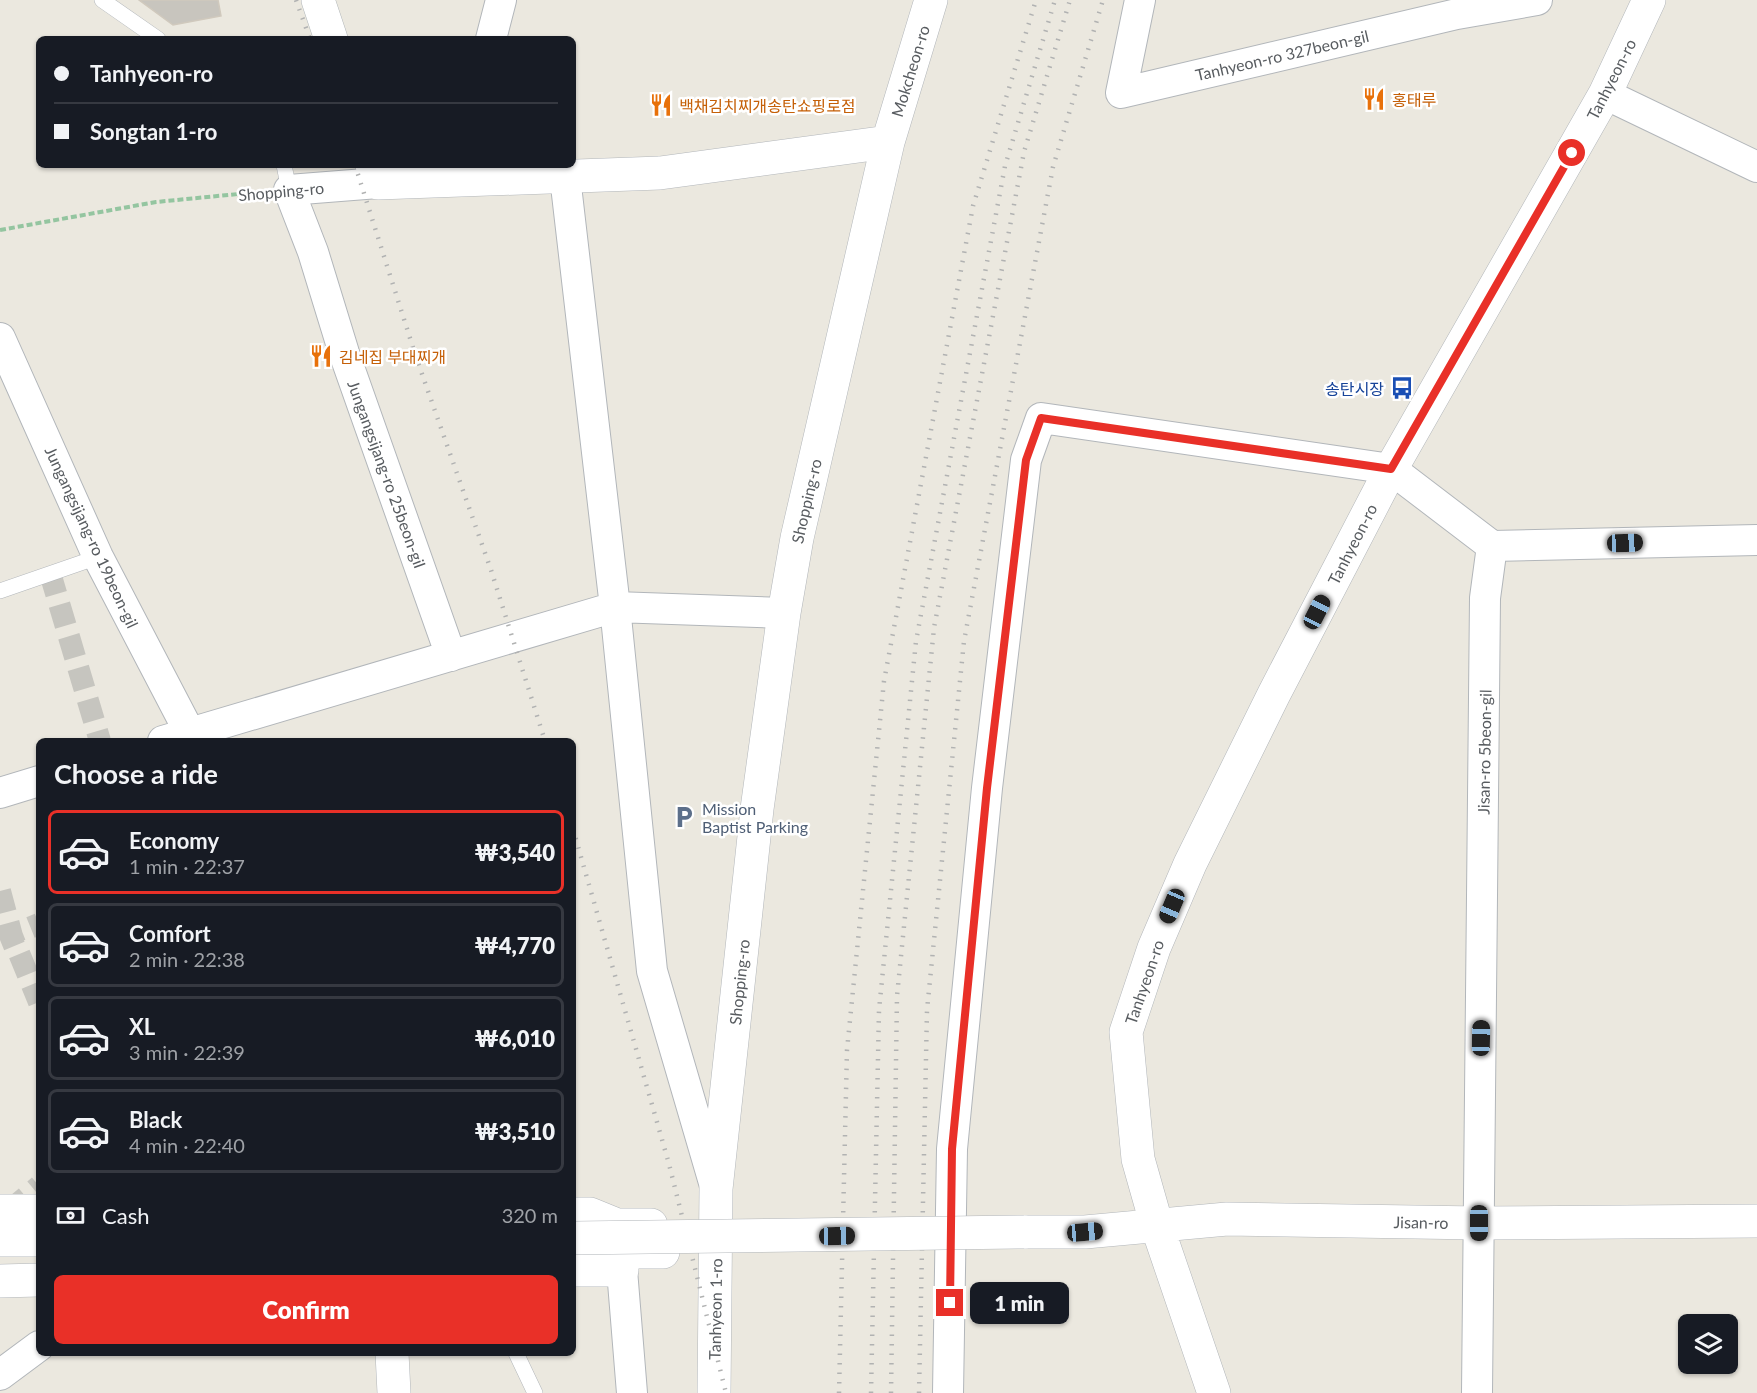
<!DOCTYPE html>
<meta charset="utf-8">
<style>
body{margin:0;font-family:Lato,"Noto Sans KR",sans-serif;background:#20242c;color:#f1f3f6;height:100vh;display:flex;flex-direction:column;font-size:22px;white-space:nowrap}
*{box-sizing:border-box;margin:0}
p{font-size:20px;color:#9ea1a6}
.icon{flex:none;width:33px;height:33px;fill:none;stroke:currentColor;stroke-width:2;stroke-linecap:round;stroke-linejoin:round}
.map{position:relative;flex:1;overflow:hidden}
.drawer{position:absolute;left:36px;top:738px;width:540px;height:618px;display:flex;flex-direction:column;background:#171b24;border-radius:9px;box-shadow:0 2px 4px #0004}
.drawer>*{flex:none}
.hud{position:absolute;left:36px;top:36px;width:540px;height:132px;border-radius:9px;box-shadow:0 2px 4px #0004;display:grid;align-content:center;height:132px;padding:0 18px;background:#171b24}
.fabs{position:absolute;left:1678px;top:1314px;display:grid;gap:12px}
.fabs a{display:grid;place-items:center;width:60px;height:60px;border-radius:9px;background:#171b24;box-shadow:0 2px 4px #0004;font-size:30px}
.end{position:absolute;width:27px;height:27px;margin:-14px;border:8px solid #e93028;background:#fff;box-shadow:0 0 0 3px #fff}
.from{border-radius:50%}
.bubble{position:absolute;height:42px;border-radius:9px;background:#171b24;box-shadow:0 2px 4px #0004;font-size:20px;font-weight:800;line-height:42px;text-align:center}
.car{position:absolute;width:18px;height:36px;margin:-18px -9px;border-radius:8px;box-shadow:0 0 4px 2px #0007;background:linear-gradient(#222 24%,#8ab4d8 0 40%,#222 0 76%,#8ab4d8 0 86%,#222 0)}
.hud b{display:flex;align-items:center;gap:21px;height:57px;font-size:22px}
.hud b+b{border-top:2px solid #363941}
.hud i{width:15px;height:15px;background:#f1f3f6}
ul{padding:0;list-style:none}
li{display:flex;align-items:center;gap:18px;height:84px;margin:0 12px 9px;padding:0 6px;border:3px solid #363941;border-radius:9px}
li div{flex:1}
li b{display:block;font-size:22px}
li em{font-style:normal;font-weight:800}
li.active{border-color:#e93028}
li>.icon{width:54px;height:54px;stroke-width:1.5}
h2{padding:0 18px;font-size:27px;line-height:72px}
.pay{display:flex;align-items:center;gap:15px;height:66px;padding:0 18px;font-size:22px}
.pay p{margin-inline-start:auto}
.cta{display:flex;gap:12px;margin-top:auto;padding:12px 18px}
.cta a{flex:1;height:69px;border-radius:9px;background:#e93028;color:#fff;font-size:24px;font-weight:800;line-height:69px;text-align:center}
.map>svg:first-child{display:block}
.building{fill:#c8c5be;stroke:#d0c9bd;stroke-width:1.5}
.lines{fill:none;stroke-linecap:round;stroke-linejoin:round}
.pedestrian-tunnel{stroke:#c6c5bf;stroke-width:22;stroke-dasharray:22 11;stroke-linecap:butt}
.service-casing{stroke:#b2b6ba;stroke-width:16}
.minor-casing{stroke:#b2b6ba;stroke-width:32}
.tertiary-casing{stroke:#b2b6ba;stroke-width:34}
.path{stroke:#94c5a0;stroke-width:4;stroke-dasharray:6 3;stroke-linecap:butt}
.service{stroke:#fff;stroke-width:15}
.minor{stroke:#fff;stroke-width:30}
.tertiary{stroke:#fff;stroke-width:33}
.rail{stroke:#b1b2b2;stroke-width:4.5;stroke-dasharray:1.5 8;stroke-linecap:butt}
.tertiary-bridge-casing{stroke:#b2b6ba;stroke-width:34;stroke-linecap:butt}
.tertiary-bridge{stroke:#fff;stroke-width:33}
.route{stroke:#e93028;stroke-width:8}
.labels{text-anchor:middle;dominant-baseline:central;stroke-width:5;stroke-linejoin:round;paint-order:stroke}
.street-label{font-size:16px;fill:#585c60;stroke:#fff}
.food-label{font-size:16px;fill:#c56008;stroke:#fff;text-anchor:start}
.transit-label{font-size:16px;fill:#164399;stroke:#fff;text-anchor:end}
.service-label{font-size:16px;fill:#4e5e75;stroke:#fff;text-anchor:start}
</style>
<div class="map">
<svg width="1757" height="1393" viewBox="0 0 1757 1393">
<rect width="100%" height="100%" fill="#ebe8df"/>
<!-- building -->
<path class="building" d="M139 0H218L221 16 173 25Z"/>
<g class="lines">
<!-- pedestrian-tunnel -->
<path class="pedestrian-tunnel" d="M50 573 100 741
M0 891 12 936 39 1002
M0 940 39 924
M9 1211 39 1186"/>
<!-- service casing -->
<g class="service-casing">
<path id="service" d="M102 0 158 39
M284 165 289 190
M0 591 98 557
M516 1353 535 1393"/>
</g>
<!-- minor casing -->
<g class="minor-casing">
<path id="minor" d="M1140 0 1121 93 1457 14 1537 0
M491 39 501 0
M1605 94 1757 167
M565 177 615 607 652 971 715 1186
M378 183 289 190 313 252 344 353 451 656
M0 338 98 557 194 741
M1492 546 1757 540
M163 741 615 607 784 613
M0 793 39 781
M622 1270 632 1393
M0 1375 39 1346
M948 1393 952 1149 987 788 1026 460 1041 418 1391 469 1492 546
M1477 1393 1485 598 1492 546"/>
</g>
<!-- tertiary casing -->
<g class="tertiary-casing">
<path id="tertiary" d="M318 0 331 39
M372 165 378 183 660 173 888 142
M0 1211H39
M573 1214H590L617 1225H651
M1024 1232H1085L1227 1219 1479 1223 1757 1221
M0 1240H39
M573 1270H622L621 1252H663
M0 1281 39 1280
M392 1353 394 1393
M714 1393 716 1189 757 809 784 613 797 538 888 142 931 0
M1214 1393 1157 1226 1138 1159 1126 1032 1154 948 1190 864 1274 694 1391 469 1605 94 1649 0"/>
</g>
<!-- path -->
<path class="path" d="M0 230 156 202 259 192"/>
<!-- service -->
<use href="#service" class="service"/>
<!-- minor -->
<use href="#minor" class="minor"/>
<!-- tertiary -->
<use href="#tertiary" class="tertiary"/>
<!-- rail -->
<path class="rail" d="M296 0 310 39
M355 165 416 357 491 570 545 741
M573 829 669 1164 726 1393
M839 1393 847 1050 884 681 973 206 1036 0
M871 1393 879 1010 916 641 1005 166 1055 0
M891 1393 897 996 934 628 1024 152 1070 0
M919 1393 927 1010 964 641 1053 167 1103 0"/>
<!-- tertiary-bridge casing -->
<g class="tertiary-bridge-casing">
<path id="tertiary-bridge" d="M573 1238 1024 1232"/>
</g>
<!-- tertiary-bridge -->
<use href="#tertiary-bridge" class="tertiary-bridge"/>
</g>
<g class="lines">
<!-- route -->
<path class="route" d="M950 1303 952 1149 987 788 1026 460 1041 418 1391 469 1572 153"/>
</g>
<!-- icons -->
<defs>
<g id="restaurant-bare" transform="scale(1.8)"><path d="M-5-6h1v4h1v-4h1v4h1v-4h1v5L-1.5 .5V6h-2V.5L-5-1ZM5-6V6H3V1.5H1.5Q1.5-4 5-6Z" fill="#e8710a" stroke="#fff" stroke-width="2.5" paint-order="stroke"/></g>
<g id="bus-bare" transform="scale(1.8)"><path d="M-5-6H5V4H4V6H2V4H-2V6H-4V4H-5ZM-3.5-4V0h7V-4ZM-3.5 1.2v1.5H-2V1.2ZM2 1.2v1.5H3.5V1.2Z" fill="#1a4fb4" stroke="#fff" stroke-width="2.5" paint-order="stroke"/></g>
<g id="parking-bare" transform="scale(1.8)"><path d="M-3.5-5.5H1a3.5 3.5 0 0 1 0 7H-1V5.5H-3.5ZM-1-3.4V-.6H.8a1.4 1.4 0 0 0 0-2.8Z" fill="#5c6f8a" stroke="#fff" stroke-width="2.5" paint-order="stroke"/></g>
</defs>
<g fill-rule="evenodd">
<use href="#restaurant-bare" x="1374" y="99"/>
<use href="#restaurant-bare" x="661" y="105"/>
<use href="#restaurant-bare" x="321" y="356"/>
<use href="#bus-bare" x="1402" y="388"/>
<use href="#parking-bare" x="684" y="817"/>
</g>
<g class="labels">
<!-- street labels -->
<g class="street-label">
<text transform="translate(1282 55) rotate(-13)">Tanhyeon-ro 327beon-gil</text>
<text transform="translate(910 71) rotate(-73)">Mokcheon-ro</text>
<text transform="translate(1611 79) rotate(-63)">Tanhyeon-ro</text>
<text transform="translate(281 191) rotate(-5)">Shopping-ro</text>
<text transform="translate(387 474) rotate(70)">Jungangsijang-ro 25beon-gil</text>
<text transform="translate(806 501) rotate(-77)">Shopping-ro</text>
<text transform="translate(92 537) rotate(65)">Jungangsijang-ro 19beon-gil</text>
<text transform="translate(1352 544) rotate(-63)">Tanhyeon-ro</text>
<text transform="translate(1484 752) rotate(-89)">Jisan-ro 5beon-gil</text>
<text transform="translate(739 982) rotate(-84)">Shopping-ro</text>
<text transform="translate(1144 982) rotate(-71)">Tanhyeon-ro</text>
<text transform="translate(1421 1222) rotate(1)">Jisan-ro</text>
<text transform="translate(715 1309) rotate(-89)">Tanhyeon 1-ro</text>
</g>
<!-- food labels -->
<g class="food-label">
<text x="1392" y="99">홍태루</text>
<text x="679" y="105">백채김치찌개송탄쇼핑로점</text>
<text x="339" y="356">김네집 부대찌개</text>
</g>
<!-- transit labels -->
<g class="transit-label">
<text x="1384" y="388">송탄시장</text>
</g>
<!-- service labels -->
<g class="service-label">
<text x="702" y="808">Mission<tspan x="702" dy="18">Baptist Parking</tspan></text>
</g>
</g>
</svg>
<div class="fabs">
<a><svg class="icon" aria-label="layers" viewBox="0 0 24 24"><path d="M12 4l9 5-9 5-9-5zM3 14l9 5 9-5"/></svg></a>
</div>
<i class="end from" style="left:1572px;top:153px"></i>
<i class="end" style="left:950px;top:1303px"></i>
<div class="bubble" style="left:970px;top:1282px;width:99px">1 min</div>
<i class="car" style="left:1625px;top:543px;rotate:88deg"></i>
<i class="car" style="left:1317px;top:612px;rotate:27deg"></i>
<i class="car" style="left:1172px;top:906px;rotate:203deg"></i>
<i class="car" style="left:1481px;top:1038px;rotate:1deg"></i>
<i class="car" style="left:1479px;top:1223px;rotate:180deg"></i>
<i class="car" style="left:1085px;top:1232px;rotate:85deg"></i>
<i class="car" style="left:837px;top:1236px;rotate:89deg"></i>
<div class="hud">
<b><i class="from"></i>Tanhyeon-ro</b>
<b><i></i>Songtan 1-ro</b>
</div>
<section class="drawer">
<h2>Choose a ride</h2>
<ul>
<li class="active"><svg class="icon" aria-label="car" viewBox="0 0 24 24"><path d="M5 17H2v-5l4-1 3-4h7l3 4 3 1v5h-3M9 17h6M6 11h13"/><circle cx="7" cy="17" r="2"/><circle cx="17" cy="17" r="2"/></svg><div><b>Economy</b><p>1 min · 22:37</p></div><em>₩3,540</em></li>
<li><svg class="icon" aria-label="car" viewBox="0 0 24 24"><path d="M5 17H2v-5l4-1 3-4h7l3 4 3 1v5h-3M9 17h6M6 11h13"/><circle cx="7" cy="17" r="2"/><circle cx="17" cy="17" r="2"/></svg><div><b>Comfort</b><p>2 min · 22:38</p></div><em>₩4,770</em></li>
<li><svg class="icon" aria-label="car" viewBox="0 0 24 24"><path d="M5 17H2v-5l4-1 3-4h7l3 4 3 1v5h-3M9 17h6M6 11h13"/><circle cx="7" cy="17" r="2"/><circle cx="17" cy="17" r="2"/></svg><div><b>XL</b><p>3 min · 22:39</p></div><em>₩6,010</em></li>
<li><svg class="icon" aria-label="car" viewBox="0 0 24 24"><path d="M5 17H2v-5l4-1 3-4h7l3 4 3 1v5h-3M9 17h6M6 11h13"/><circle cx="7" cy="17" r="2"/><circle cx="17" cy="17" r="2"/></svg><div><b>Black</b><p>4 min · 22:40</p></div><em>₩3,510</em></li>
</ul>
<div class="pay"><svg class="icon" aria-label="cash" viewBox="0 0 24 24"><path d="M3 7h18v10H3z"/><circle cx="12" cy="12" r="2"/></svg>Cash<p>320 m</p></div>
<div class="cta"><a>Confirm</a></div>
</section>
</div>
